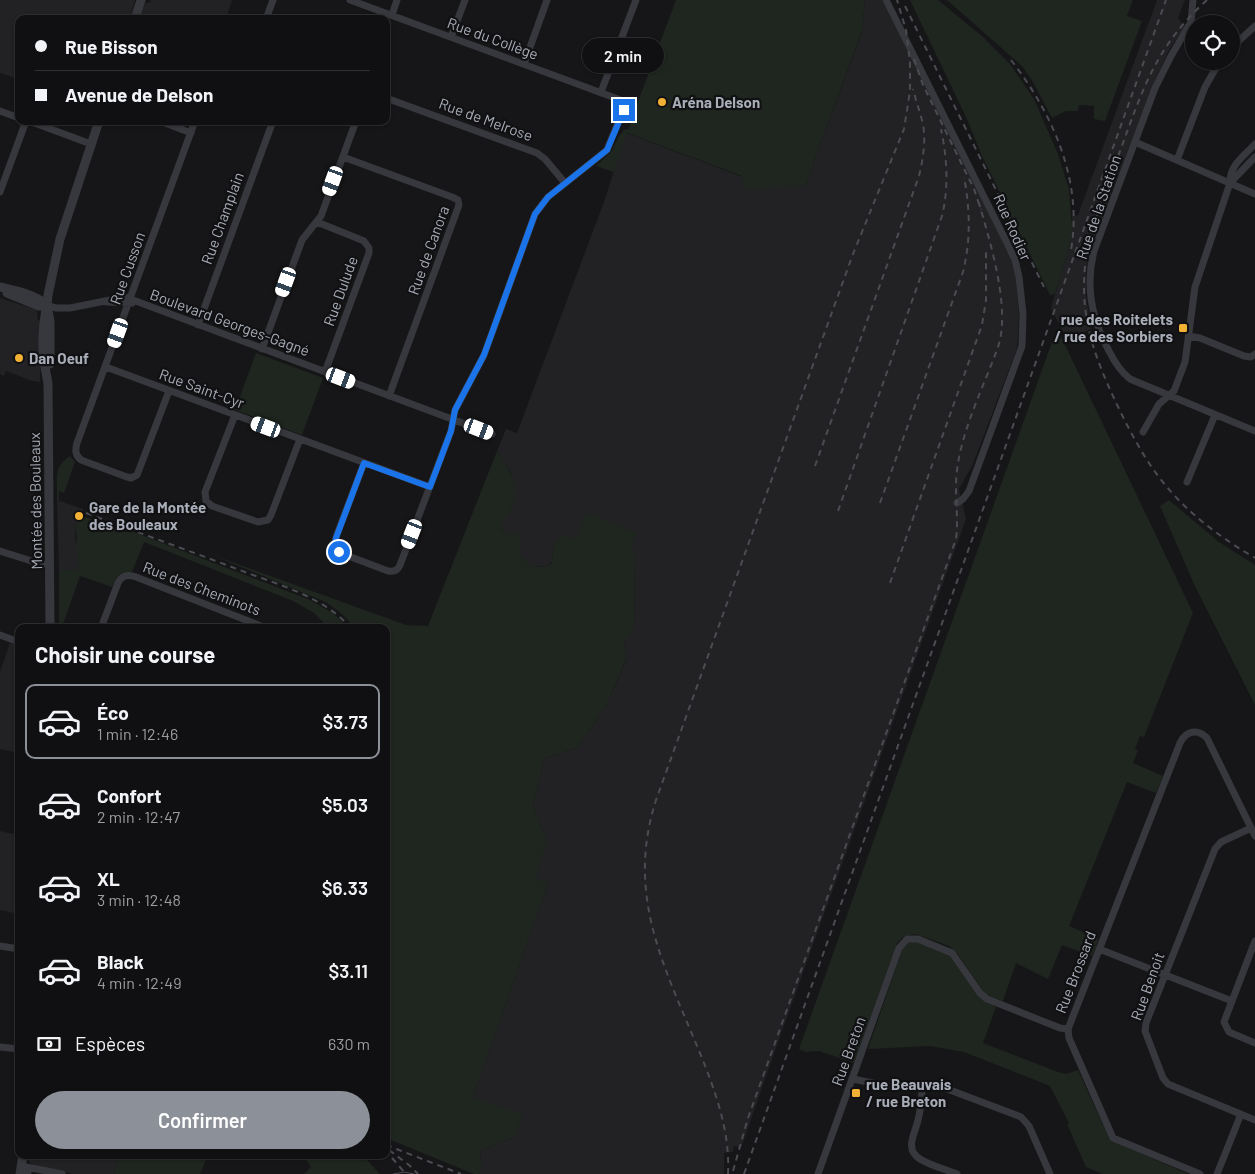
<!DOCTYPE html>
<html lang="fr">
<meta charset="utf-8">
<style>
body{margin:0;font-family:Barlow,sans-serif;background:#19191b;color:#f1f3f6;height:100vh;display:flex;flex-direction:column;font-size:19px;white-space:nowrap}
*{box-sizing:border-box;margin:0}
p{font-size:16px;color:#9c9d9f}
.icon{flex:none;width:28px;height:28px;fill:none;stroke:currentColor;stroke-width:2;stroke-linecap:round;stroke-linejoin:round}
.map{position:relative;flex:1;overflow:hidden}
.details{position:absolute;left:15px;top:624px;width:375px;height:535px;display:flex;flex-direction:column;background:#101012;border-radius:10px;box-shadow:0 1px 4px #0004,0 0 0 1px #303032}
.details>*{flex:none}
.top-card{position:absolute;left:15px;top:15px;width:375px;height:110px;border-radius:10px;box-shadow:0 1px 4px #0004,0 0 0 1px #303032;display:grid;align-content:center;height:110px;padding:0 20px;background:#101012}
.controls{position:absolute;left:1185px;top:15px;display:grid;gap:10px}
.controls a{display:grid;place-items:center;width:55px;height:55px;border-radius:50%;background:#101012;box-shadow:0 1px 4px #0004,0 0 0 1px #303032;font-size:25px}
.end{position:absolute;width:22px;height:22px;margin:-11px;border:6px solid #1a73e8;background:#fff;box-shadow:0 0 0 2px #fff}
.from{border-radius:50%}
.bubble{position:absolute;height:35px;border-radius:18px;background:#101012;box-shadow:0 1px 4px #0004,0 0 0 1px #303032;font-size:16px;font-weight:600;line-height:35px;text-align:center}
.car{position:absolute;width:15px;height:30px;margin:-15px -8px;border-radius:6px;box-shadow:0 0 4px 1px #0007;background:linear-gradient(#fff 24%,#345 0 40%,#fff 0 76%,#345 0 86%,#fff 0)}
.top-card b{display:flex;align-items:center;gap:18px;height:48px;font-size:19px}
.top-card b+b{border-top:1px solid #303032}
.top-card i{width:12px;height:12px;background:#f1f3f6}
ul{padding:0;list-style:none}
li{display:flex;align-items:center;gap:15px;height:75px;margin:0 10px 8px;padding:0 10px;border:2px solid transparent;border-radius:10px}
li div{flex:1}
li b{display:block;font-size:19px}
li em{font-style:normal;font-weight:600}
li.selected{border-color:#8c9099}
li>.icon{width:45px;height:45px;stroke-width:1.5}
h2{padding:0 20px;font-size:22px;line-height:60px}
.pay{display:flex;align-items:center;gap:12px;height:55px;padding:0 20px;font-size:19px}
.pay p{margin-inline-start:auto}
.button{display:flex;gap:10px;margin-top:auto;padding:10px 20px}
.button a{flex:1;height:58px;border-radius:30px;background:#8c9099;color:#fff;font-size:20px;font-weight:600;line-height:58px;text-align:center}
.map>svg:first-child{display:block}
.built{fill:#222225}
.green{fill:#1e261f}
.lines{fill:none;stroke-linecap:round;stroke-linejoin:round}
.minor{stroke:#37383d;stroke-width:7}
.tertiary{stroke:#37383d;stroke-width:9}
.tram{stroke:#4a4c52;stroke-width:1}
.rail{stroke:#4a4c52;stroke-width:2;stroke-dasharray:6 5;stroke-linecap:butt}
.route{stroke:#1a73e8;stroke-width:6}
.poi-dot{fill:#f2b134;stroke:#111113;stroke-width:2}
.labels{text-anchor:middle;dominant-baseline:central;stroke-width:4.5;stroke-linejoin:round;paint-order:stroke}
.street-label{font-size:15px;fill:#a8adb8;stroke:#111113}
.poi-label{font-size:15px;font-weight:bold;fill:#a8adb8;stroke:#111113;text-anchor:start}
</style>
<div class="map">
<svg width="1255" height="1174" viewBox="0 0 1255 1174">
<rect width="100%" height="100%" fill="#161618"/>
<!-- built -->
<path class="built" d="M0 0H135L130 19H19V79L0 73Z
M151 0H232L226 19H140L145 3H149Z
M865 0H882L989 213 1010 257 1015 273 1019 313 1018 339 1016 351 973 464 959 489 966 519 777 1045 741 1148 734 1146 733 1152 724 1153V1174H478L482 1171 480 1151 514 1137 473 1097 548 884 535 878 547 840 533 806 544 759 578 747 607 704 626 661 624 642 634 626 635 555 631 547 576 539 554 545 552 562 546 567 531 566 519 554 507 535 500 528 513 505 511 473 497 451 506 429 517 433 604 202 626 133 743 177 805 186 862 32Z
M1157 0H1185L1178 18 1185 27 1170 48 1153 84 1090 249 1086 272V296L1091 329 1067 340 1051 308 1069 248 1072 216 1078 215Z
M0 298 37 310 38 320 40 321V382L32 381 6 371 4 376 0 374Z
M57 500 83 509V520L79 524H76L75 539 78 546 79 571 59 570Z
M10 643 19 644V753L0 749V672Z
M0 831 13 834 19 832V914L0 910Z
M28 1155H121L114 1174H73L32 1165 28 1160Z"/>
<!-- green -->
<path class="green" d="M676 0H865L862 31 805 186 744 189 742 176 627 133 614 172 596 166 611 152 619 136 625 129 628 130 633 117 628 115 627 111 631 108 636 107Z
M910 0H938L983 37 1010 64 1034 99 1058 154 1069 189 1072 229 1069 248 1055 294 1050 295 982 156 966 117Z
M947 0H1133L1127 16 1142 21 1105 121 1094 119V106L1079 105 1078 111H1066L1052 118 1033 82 1022 66Z
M1057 328 1193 613 1144 737 1140 736 1135 749 1138 750 1133 763 1163 776 1156 793 1127 782 1069 926 1099 939 1092 956 1062 945 1048 979 1016 963 1003 1001 992 998 984 992 957 953 949 946 916 934 904 936 897 943 854 1063 819 1051 806 1052 799 1049Z
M256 353 323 378 302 435 235 410Z
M497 451C508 468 522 486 512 507 509 514 504 521 500 528L507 535 513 533 520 535 519 554 531 566 546 567 552 563 554 545 563 534 576 539 587 512 636 533 631 547 635 555 634 627 624 642 626 660 607 704 578 747 544 759 533 806 547 840 536 878 548 884 473 1097 523 1114 514 1137 480 1151 482 1171 478 1174H474L386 1138V628L354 627C345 616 336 608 323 601L210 554 406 625 428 626Z
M70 456 75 462 64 493 59 491V500H57C58 481 52 467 70 456Z
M1169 500 1219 542 1255 565V705L1194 584 1160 506Z
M83 516 125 532H134L310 600 333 613 348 627H328L314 613 293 601 144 542 132 572 120 574 112 587 80 576 62 627H59V570H79C78 554 76 540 76 524H79V520H83Z
M911 941H915L948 954 979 997 996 1007 983 1043 1058 1072 1066 1074 1078 1070 1110 1140 1188 1174H1103L1086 1167 1067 1124 1069 1123 1050 1086 964 1052 930 1046 868 1049 903 947 906 943Z
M121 1155H208L200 1174H114Z
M303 1155H358L357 1157 367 1160 380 1174H304L311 1167Z"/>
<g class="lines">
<!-- minor -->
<path class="minor" d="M350 0 626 102 607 150 548 197 535 214 484 355 455 410 451 431 400 565C398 570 394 572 388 571L343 554C335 551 334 545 336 537L364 463
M886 0 1008 245 1015 260 1019 277 1023 314 1022 346 969 491 963 499 957 503
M1193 0 1191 22 1171 56 1155 88 1094 251C1085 286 1092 320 1109 351 1114 361 1121 372 1130 379L1255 431
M392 15 397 0
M266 19 273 0
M451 37 465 0
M1231 48 1255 26
M524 64 547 0
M601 92 636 0
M386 98 537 153 545 159 565 183
M0 111 19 118
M29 121 91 144
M160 121 191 133
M1135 142 1255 194
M343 157 452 197 458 200 459 205 389 396
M1177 160 1205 87 1220 61
M1230 183 1255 157
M0 192 26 121
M317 222 364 241 369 248V253L325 372
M106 302 132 303
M47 305 56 308H70L125 297 492 434
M198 325 273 121
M1189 336 1200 338 1244 356 1251 357 1255 354
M262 349 302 240 321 216 356 121
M106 367 430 487
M169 391 137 475 131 478 127 477 81 460C75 455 75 450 77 443L195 121
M235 415 205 492 206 501 212 506 258 522 268 520 271 515 300 439
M1143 432 1159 404 1174 391 1185 362 1195 287 1230 183C1229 166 1244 156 1255 144
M1187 482 1215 415
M0 551 41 564 50 565
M101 628 118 583C122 575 128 574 136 577L266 628
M0 635 19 642
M1251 828 1221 842 1215 849 1146 1023 1145 1031 1163 1078 1168 1084 1255 1120
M1255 941 1224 1022 1229 1032 1255 1043
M0 946 19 949
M1099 949 1232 1001
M0 1047 19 1049
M853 1079 887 1086 922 1085 942 1087 1021 1117 1029 1126 1050 1174
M922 1085C922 1096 921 1109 918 1120 915 1134 904 1149 920 1159 931 1166 945 1169 957 1174
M21 1166 62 1174
M20 1173 28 1174
M818 1174 899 948 907 939H918L952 953 980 993 987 999 1060 1028 1068 1029
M1200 1174 1113 1138 1069 1038 1068 1029 1180 743C1186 731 1197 728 1207 738L1255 836
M1217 1174 1241 1114"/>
<!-- tertiary -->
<path class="tertiary" d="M135 19 141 0
M0 287C17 291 34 294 47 305
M7 293 39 306 47 305
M47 305C43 323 42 343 44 361 45 369 47 376 48 384L50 628
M50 364V321L47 305 48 295 60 239 99 121
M20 1174 23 1155"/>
<!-- tram -->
<path class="tram" d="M393 1174 404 1172 414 1174"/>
<!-- rail -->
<path class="rail" d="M1207 0C1155 47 1142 91 1119 154 1109 183 1097 212 1089 241 1075 308 1092 353 1121 413 1134 439 1148 465 1167 487 1191 516 1223 539 1255 558
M905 6 1044 287
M914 59 923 85 974 189 981 210
M1011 60C1053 114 1083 181 1071 250
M815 466 919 176C923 159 926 142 923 124 920 112 916 101 913 89
M880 503 963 272C971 239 970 209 964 177
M838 511 942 216C949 187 947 158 941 129
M86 513C137 532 187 550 237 569 275 584 322 595 351 628
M890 583 982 325 986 300V249
M386 1145 461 1174
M389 1150 409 1165 418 1174
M392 1158 406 1174
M733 1171 748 1118 956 539C959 515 954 493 957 470 962 429 984 386 998 347 1011 308 990 242 979 203
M728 1174C730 1135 718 1099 704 1063 668 973 624 900 656 800L853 254 904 129 910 91V62L906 30 897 0
M744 1174 1166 0"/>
</g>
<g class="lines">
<!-- route -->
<path class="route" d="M339 552 335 545 336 538 364 463 430 487 451 431 455 410 484 355 535 214 548 197 607 150 624 110"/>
</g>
<!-- markers -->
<g class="poi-dot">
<circle cx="662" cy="102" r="5"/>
<rect x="1178" y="323" width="10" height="10" rx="2.5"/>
<circle cx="19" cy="358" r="5"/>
<circle cx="79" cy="516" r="5"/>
<rect x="851" y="1088" width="10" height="10" rx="2.5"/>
</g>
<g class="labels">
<!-- street labels -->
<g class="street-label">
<text transform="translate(493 38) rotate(20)">Rue du Collège</text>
<text transform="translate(486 119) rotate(20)">Rue de Melrose</text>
<text transform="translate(1098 207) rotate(-71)">Rue de la Station</text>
<text transform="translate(222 218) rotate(-70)">Rue Champlain</text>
<text transform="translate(1013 227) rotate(66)">Rue Rodier</text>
<text transform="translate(428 250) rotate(-70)">Rue de Canora</text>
<text transform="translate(127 268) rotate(-70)">Rue Cusson</text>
<text transform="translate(340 291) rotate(-70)">Rue Dulude</text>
<text transform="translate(230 322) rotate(20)">Boulevard Georges-Gagné</text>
<text transform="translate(202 388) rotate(20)">Rue Saint-Cyr</text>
<text transform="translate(35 501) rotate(-91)">Montée des Bouleaux</text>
<text transform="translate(202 588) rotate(21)">Rue des Cheminots</text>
<text transform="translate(1075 972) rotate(-69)">Rue Brossard</text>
<text transform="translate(1147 986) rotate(-70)">Rue Benoit</text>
<text transform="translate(848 1051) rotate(-70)">Rue Breton</text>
</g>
<!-- poi labels -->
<g class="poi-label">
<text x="672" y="102">Aréna Delson</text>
<text x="1173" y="319" text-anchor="end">rue des Roitelets<tspan x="1173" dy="17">/ rue des Sorbiers</tspan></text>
<text x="29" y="358">Dan Oeuf</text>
<text x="89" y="507">Gare de la Montée<tspan x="89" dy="17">des Bouleaux</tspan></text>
<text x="866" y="1084">rue Beauvais<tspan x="866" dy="17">/ rue Breton</tspan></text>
</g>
</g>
</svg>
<div class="controls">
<a><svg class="icon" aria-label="locate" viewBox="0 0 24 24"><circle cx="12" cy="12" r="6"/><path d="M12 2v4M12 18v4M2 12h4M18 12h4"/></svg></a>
</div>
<i class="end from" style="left:339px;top:552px"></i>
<i class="end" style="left:624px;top:110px"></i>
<div class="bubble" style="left:582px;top:38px;width:82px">2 min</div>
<i class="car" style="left:333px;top:181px;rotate:200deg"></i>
<i class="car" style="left:286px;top:282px;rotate:200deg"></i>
<i class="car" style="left:118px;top:333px;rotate:200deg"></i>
<i class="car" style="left:341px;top:378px;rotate:111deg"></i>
<i class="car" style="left:266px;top:427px;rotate:290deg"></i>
<i class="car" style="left:479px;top:429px;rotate:111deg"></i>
<i class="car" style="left:412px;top:534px;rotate:201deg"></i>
<div class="top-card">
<b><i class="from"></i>Rue Bisson</b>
<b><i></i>Avenue de Delson</b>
</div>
<section class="details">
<h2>Choisir une course</h2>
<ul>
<li class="selected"><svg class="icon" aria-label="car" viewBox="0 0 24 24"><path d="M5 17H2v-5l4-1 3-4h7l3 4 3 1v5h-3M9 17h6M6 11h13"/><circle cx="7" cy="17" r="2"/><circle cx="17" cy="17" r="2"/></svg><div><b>Éco</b><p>1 min · 12:46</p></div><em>$3.73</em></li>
<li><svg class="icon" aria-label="car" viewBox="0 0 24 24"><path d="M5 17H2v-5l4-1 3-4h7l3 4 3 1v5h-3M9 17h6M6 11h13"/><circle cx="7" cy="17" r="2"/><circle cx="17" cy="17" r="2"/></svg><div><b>Confort</b><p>2 min · 12:47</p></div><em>$5.03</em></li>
<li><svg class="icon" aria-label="car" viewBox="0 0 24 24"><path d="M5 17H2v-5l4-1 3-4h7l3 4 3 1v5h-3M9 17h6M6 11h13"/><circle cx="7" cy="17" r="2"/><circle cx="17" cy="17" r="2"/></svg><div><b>XL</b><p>3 min · 12:48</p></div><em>$6.33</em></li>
<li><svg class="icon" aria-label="car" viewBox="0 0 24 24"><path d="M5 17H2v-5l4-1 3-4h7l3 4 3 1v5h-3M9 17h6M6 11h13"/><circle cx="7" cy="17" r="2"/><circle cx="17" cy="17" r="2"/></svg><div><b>Black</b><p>4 min · 12:49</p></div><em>$3.11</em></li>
</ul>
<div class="pay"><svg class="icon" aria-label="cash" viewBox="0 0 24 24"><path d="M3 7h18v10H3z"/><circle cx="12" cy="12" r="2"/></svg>Espèces<p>630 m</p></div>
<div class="button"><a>Confirmer</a></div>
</section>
</div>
